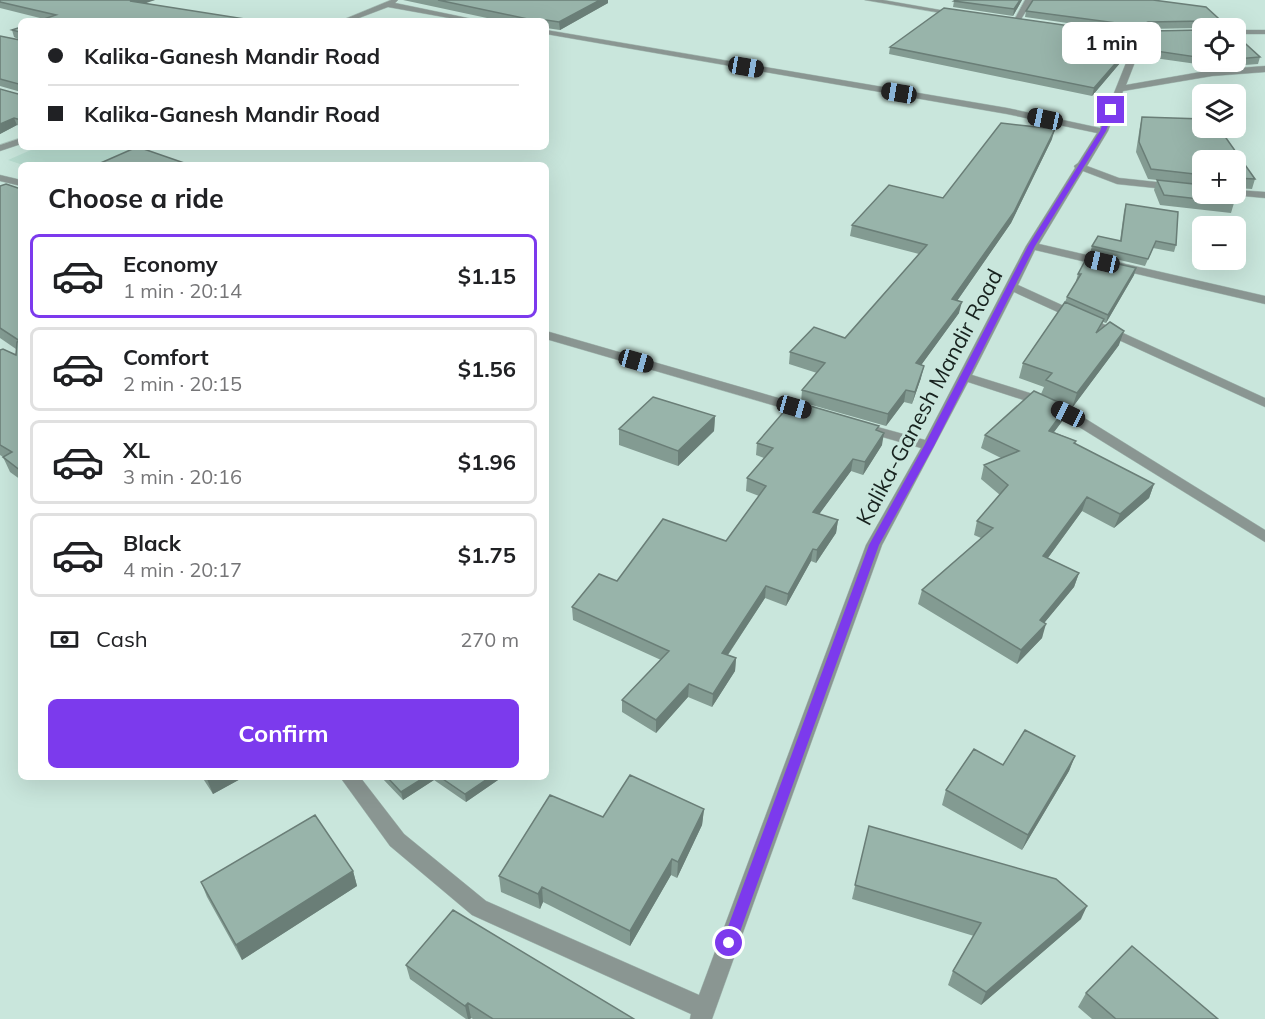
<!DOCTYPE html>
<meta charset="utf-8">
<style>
body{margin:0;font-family:Mulish,sans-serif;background:#f2f2f2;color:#202124;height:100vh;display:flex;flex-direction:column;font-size:22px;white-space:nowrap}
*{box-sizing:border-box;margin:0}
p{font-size:20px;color:#757577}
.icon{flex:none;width:33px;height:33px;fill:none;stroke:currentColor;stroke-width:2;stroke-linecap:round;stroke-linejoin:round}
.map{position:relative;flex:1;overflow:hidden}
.details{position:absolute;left:18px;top:162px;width:531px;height:618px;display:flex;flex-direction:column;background:#fff;border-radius:9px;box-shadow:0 6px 24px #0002}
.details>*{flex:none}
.hud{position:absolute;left:18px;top:18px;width:531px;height:132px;border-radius:9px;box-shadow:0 6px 24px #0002;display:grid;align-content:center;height:132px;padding:0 30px;background:#fff}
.buttons{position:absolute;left:1192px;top:18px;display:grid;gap:12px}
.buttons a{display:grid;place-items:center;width:54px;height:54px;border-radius:9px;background:#fff;box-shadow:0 6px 24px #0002;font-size:30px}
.end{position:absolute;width:27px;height:27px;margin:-14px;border:8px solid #7c3aed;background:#fff;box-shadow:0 0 0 3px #fff}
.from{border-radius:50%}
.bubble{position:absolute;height:42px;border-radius:9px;background:#fff;box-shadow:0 6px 24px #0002;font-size:20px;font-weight:700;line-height:42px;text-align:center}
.car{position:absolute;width:18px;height:36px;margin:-18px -9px;border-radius:8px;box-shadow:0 0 4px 2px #0007;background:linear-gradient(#222 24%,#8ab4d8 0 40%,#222 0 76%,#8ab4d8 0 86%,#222 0)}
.hud b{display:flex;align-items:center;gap:21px;height:57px;font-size:22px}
.hud b+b{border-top:2px solid #e0e0e0}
.hud i{width:15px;height:15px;background:#202124}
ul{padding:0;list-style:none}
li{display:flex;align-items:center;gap:18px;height:84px;margin:0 12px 9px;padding:0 18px;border:3px solid #e0e0e0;border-radius:9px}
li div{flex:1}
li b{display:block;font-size:22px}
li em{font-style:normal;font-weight:700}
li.active{border-color:#7c3aed}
li>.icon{width:54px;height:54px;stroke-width:1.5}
h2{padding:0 30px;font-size:27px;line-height:72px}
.pay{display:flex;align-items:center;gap:15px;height:66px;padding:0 30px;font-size:22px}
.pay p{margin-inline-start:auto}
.action{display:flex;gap:12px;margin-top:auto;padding:12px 30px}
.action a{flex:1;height:69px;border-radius:9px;background:#7c3aed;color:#fff;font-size:24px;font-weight:700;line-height:69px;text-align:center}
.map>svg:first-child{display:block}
.built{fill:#b8ddd0}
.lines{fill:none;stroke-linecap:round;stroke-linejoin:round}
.street-casing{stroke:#a9c3ba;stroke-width:1}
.street{fill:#8a9692;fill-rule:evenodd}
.wall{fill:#839b92}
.shaded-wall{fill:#6a7e77}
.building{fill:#98b4aa;stroke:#6a7e77;stroke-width:1.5}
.route{fill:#7c3aed}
.labels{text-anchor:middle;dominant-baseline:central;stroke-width:6;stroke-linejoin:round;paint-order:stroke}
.street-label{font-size:22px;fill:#17221e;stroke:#c9e6dc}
</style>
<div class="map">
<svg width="1265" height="1019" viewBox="0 0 1265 1019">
<rect width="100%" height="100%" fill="#c9e6dc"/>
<!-- built -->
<path class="built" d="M38 147H150L112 165H23L8 160Z"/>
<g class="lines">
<!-- street casing -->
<g class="street-casing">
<path id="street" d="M391 0H398L395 3 482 21H466L388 7 351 21H340Z
M865 0H883L963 14 959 16Z
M1025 0H1033L1018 24H1012Z
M546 30 1007 108 1100 128 1136 38 1143 31 1203 30V34L1148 35 1144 39 1126 85 1212 70 1265 66V72L1212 76 1123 91 1108 131 1087 166 1119 178 1203 187V193L1117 184 1083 171 1039 244 1265 296V304L1035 250 1018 285 1265 398V407L1014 292 972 375 1049 399 1073 411 1265 530V542L1063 417 1039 405 968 382 882 545 712 1019H690L691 1014 472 915 390 846 340 777H360L404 834 486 901 699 995 866 545 921 448 858 430 856 427 863 423 925 440 1026 246 1075 168 1074 166 1078 163 1097 133 1007 114 546 34Z
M1236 30H1265V34H1236Z
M21 138V144L0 151V145Z
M0 175 21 180V186L0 181Z
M1236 190 1265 192V198L1232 195 1231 194H1236Z
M546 331 813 408 815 411 808 415 803 414 546 339Z"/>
</g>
<!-- street -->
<use href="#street" class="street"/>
</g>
<!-- wall -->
<path class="wall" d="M0 0H155L44 19 0 8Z
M403 0H608V3L560 30 546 28V21H501Z
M1022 0 1013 16 953 7 954 1Z
M1153 0 1229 28H1203L1146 29 1138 33 1025 17 1026 11Z
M21 27V127L17 125 0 134V89L18 94 21 92 0 86V36L20 40 14 37 12 30Z
M1203 30V62H1236V35L1260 57 1258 64 1218 67 1140 56 1142 49Z
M1132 42 1126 56 1092 96 889 54 890 47Z
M1142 117 1203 119V128H1219L1255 179 1252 189 1236 188V160H1203V185L1148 179 1136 152 1140 126Z
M1052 139 1011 223 957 301 959 313 921 365V378L912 404 904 402 886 426 801 402 802 390 817 373 789 364 790 352 845 338 919 254 850 236 852 225 943 198Z
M1157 180 1234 203 1231 213 1160 205 1154 190Z
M0 186 21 189V480L10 472 3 457 0 455V350L16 355V349L0 338Z
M1126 204 1176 245 1174 252 1153 248 1145 266 1090 253 1092 246 1120 241 1124 211Z
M1136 268 1134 275 1106 323 1103 322 1101 329 1119 345 1072 408 1041 394 1044 387 1019 378 1023 363 1065 302 1067 297 1077 281H1076L1078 274Z
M1067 406 1063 420 1054 432 1076 441 1075 444 1154 484 1149 498 1114 528 1082 511 1048 558 1079 573 1074 587 1044 623 1042 638 1017 664 918 604 922 590 981 538 974 535 977 521 1000 495 981 479 984 465 1001 458 981 448 985 435Z
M715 416 714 431 678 466 619 445V429Z
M878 431 882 445 863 475 851 471 819 514 838 520 836 533 816 563 811 561 786 606 765 598 728 655 736 658 735 671 712 707 688 697 656 733 622 712V700L661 660 573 620 572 607 617 581 726 541 759 496 746 491 747 478 764 458 756 455 757 443Z
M1075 756 1069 771 1022 850 942 805 946 790 1003 765Z
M202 777H244L213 794Z
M381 777H497L498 780 466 802 434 780 403 800Z
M704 809 702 825 677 878 671 875 630 946 543 902 540 909 501 892 499 876Z
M869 826 1081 919 981 1005 948 985 953 971 974 936 852 899Z
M353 871 357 886 242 960 207 897 201 882Z
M406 965 634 1019H473L471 1018 470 1019H466L410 979Z
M1086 993 1218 1019H1092L1078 1007Z"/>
<!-- shaded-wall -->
<path class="shaded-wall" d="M133 0H155L132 8 130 1Z
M600 0H608V3L560 30 559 22Z
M1020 0H1022L1013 16 1014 9Z
M1148 22 1146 29 1138 33 1139 26Z
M1134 35 1126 56 1092 96 1094 88Z
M14 118 17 125 0 134V124Z
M1055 129 1052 139 1011 223 950 311 952 299Z
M1136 268 1134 275 1106 323 1108 315Z
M962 302 959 313 914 375 916 363Z
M1124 331 1119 345 1072 408 1077 393Z
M924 366 921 378 912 404 915 392Z
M906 390 904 402 886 426 888 414Z
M1067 406 1063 420 1045 444 1049 431Z
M715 416 714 431 678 466V451Z
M884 433 882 445 863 475 865 462Z
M853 459 851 471 812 524 813 512Z
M1154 484 1149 498 1114 528 1120 514Z
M1087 497 1082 511 1039 570 1043 556Z
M838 520 836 533 816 563 817 550Z
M813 549 811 561 786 606 788 594Z
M1079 573 1074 587 1035 634 1040 620Z
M766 586 765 598 721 665 722 653Z
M1046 624 1042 638 1017 664 1021 650Z
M736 658 735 671 712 707 713 694Z
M689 684 688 697 656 733V720Z
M1075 756 1069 771 1022 850 1028 835Z
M210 777H244L213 794 207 779Z
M425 777H433L434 780 403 800 401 792Z
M490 777H497L498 780 466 802 465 794Z
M704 809 702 825 677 878 678 862Z
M672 859 671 875 630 946V931Z
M353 871 357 886 242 960 236 945Z
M542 887 543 902 540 909 538 894Z
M1087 906 1081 919 981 1005 986 992Z
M468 1003 471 1018 470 1019H468L465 1006Z"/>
<!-- building -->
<path class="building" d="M0 0H133L130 1 258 21H38L56 15 0 2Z
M438 0H600L559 22 546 20 545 21H537Z
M956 0H1020L1014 9 954 1Z
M1033 0H1153L1206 7 1229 28H1206L1207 23 1205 21 1148 22 1139 26 1026 11Z
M944 8 1134 35 1128 49 1094 88 890 47Z
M21 27V120L14 118 0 124V89L18 94 21 92 19 84 0 79V36L20 40V32L12 30Z
M1203 30V58L1142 49 1151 31Z
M1236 35 1260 57 1236 59Z
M1142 117 1203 119V128H1219L1255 179 1236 178V160H1203V175L1151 169 1139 142Z
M1001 123 1055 129 1014 212 952 299 962 302 916 363 924 366 915 392 906 390 888 414 802 390 825 363 790 352 814 327 845 338 927 245 852 225 889 185 943 198Z
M137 147H138L190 165H96Z
M1157 180 1203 185V194H1232L1234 203 1164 195Z
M6 184 21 189V471L3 457 12 452 0 445V350L3 349 16 355 17 342 20 341 0 328V186Z
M1126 204 1178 212 1176 245 1156 241 1148 259 1092 246 1098 236 1121 241Z
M1087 257 1136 268 1108 315 1067 297 1081 274H1078Z
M1065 302 1104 319 1096 333 1110 322 1124 331 1077 393 1046 380 1052 373 1023 363Z
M1034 391 1067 406 1049 431 1076 441 1074 443 1154 484 1120 514 1087 497 1043 556 1079 573 1040 620 1046 624 1021 650 922 590 993 528 977 521 1008 485 984 465 1019 451 985 435Z
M653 397 715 416 678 451 619 429Z
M793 401 879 426 876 430 884 433 865 462 853 459 813 512 838 520 817 550 813 549 788 594 766 586 722 653 736 658 713 694 689 684 656 720 622 700 669 651 572 607 599 574 617 581 663 519 726 541 766 486 747 478 773 448 757 443Z
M1025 730 1075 756 1028 835 946 790 974 749 1003 765Z
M630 775 704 809 678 862 672 859 630 931 542 887 538 894 499 876 550 795 603 817Z
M387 777H425L401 792Z
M440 777H490L465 794Z
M315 815 353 871 236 945 201 882Z
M869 826 1056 879 1087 906 986 992 953 971 981 923 855 885Z
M453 910 634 1019H493L468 1003 465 1006 406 965Z
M1132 946 1218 1019H1116L1086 993Z"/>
<!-- route -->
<path class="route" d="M1111 108 1114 110 1106 131 1035 246 934 446 879 545 736 943 734 948 729 950 724 948 722 943 869 545 924 446 1028 246 1100 131 1108 110Z"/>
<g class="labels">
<!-- street labels -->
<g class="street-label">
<text transform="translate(929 397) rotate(-62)">Kalika-Ganesh Mandir Road</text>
</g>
</g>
</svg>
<div class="buttons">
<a><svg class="icon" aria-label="locate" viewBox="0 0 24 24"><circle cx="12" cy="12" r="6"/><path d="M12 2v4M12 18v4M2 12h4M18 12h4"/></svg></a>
<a><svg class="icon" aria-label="layers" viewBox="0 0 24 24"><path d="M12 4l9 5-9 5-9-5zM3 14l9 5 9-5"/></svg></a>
<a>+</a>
<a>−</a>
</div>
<i class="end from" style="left:729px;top:943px"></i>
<i class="end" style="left:1111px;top:110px"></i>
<div class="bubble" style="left:1062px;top:22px;width:99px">1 min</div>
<i class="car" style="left:746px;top:67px;rotate:100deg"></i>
<i class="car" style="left:899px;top:93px;rotate:280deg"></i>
<i class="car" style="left:1045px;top:119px;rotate:282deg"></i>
<i class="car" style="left:1102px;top:262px;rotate:283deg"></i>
<i class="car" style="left:636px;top:361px;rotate:106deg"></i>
<i class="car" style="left:794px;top:407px;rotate:106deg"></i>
<i class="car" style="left:1068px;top:414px;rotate:296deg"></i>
<div class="hud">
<b><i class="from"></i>Kalika-Ganesh Mandir Road</b>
<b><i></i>Kalika-Ganesh Mandir Road</b>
</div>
<section class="details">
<h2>Choose a ride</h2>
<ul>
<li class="active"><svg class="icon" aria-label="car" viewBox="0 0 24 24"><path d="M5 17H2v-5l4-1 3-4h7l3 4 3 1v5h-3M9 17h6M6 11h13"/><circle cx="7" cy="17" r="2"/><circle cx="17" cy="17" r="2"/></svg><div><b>Economy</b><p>1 min · 20:14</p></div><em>$1.15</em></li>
<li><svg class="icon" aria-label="car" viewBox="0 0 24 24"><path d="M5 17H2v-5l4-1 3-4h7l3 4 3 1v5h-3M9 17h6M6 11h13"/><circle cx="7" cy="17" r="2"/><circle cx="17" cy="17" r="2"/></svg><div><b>Comfort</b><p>2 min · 20:15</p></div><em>$1.56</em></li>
<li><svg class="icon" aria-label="car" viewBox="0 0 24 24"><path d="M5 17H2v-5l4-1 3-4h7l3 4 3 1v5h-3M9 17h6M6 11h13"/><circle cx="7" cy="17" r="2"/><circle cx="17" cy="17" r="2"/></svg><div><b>XL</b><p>3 min · 20:16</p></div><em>$1.96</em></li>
<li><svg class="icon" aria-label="car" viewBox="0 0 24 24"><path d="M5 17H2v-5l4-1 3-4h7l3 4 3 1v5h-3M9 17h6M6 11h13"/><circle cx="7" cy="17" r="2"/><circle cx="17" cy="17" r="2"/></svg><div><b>Black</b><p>4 min · 20:17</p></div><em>$1.75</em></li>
</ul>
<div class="pay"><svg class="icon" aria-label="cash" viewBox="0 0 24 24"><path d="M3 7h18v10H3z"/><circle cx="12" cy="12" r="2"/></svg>Cash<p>270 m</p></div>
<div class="action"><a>Confirm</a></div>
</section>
</div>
